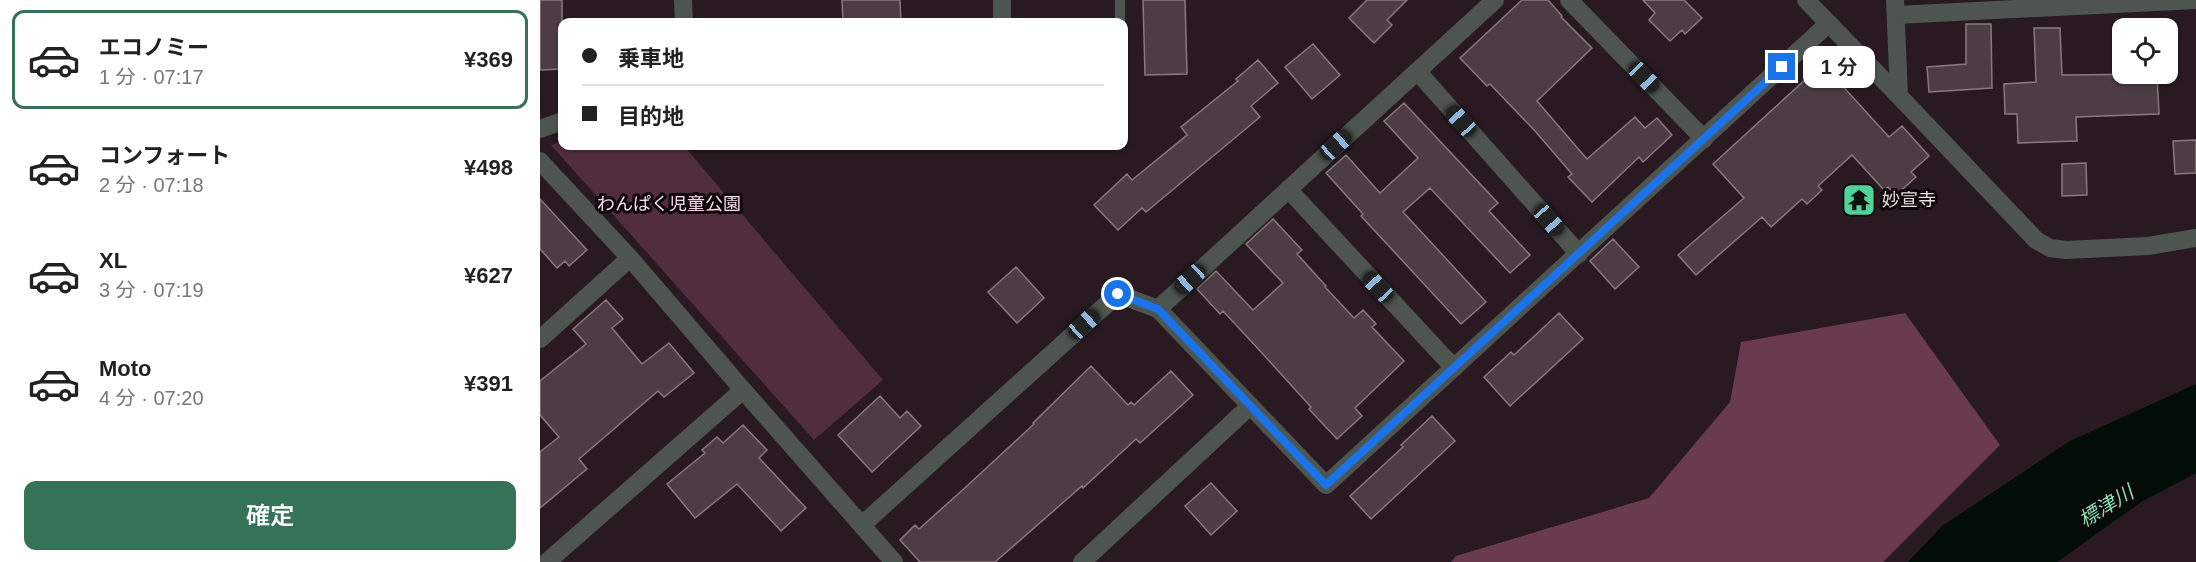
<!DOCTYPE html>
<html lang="ja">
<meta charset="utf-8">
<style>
body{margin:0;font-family:Helvetica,"Noto Sans JP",sans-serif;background:#f2f2f2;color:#222;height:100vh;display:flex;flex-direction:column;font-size:22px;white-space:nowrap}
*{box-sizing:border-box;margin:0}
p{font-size:20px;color:#767676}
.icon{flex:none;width:33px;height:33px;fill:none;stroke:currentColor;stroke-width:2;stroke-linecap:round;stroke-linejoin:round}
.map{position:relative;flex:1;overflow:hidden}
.panel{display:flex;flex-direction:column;background:#fff;width:540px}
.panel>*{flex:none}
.banner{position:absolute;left:18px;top:18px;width:570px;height:132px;border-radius:12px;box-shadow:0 2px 4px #0004;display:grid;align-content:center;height:132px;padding:0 24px;background:#fff}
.fabs{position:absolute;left:1572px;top:18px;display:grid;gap:12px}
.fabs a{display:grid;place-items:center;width:66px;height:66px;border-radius:12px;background:#fff;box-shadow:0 2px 4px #0004;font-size:30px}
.end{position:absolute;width:27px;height:27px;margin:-14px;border:8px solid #1a73e8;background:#fff;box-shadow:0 0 0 3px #fff}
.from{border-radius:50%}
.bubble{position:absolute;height:42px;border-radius:12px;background:#fff;box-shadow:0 2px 4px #0004;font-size:20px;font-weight:600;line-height:42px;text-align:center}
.car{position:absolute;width:18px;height:36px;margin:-18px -9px;border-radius:8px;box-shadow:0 0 4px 2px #0007;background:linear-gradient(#222 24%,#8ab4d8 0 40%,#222 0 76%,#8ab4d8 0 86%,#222 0)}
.banner b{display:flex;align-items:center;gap:21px;height:57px;font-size:22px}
.banner b+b{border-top:2px solid #e0e0e0}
.banner i{width:15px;height:15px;background:#222}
ul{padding:10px 0 0;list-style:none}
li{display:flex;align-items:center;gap:18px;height:99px;margin:0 12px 9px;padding:0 12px;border:3px solid transparent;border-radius:12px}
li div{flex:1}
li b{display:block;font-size:22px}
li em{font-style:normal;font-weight:600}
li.selected{border-color:#367258}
li>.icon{width:54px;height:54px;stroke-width:1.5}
.primary-button{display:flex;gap:12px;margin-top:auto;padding:12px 24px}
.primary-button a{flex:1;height:69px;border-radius:12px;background:#367258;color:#fff;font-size:24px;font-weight:600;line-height:69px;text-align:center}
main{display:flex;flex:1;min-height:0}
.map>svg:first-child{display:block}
.green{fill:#512d3e}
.forest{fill:#693a50}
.water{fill:#010d06}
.building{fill:#4c3c43;stroke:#8a787f;stroke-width:1.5}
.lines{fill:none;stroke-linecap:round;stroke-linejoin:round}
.lane{stroke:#4e5551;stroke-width:10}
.street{stroke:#4e5551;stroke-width:18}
.route{stroke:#1a73e8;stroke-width:8}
.labels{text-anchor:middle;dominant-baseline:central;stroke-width:6;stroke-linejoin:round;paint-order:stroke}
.poi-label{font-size:18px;fill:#e6dce0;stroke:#0d0709;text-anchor:start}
.park-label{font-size:18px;fill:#f9d8e6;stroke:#0d0709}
.water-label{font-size:20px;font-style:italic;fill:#89deb3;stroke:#0d0709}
</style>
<main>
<section class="panel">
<ul>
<li class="selected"><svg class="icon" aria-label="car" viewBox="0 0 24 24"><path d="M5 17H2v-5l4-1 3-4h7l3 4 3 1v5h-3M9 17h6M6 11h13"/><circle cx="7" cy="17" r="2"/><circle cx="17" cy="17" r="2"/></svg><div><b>エコノミー</b><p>1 分 · 07:17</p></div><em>¥369</em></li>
<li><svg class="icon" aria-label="car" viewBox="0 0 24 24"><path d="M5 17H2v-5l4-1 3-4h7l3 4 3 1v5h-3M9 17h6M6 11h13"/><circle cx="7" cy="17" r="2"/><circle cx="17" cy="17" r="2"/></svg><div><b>コンフォート</b><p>2 分 · 07:18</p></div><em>¥498</em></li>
<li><svg class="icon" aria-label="car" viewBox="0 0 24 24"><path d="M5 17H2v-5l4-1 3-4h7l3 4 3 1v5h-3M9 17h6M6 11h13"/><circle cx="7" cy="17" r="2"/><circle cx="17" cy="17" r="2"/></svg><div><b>XL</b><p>3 分 · 07:19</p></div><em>¥627</em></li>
<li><svg class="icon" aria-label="car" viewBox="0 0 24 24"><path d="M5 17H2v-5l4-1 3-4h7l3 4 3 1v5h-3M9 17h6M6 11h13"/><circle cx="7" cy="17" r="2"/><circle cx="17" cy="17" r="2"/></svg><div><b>Moto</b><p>4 分 · 07:20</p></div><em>¥391</em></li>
</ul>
<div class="primary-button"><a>確定</a></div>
</section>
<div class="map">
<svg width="1656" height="562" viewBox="0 0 1656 562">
<rect width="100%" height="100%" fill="#281a20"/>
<!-- green -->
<path class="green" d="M22 141V146H144L343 380 274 440 11 145Z"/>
<!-- forest -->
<path class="forest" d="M1365 313 1460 445 1343 562H911L916 556 1109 498 1190 402 1201 342Z"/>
<!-- water -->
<path class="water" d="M1656 384V473L1601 502 1517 562H1368L1402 526 1530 441Z"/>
<!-- building -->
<path class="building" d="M0 0H22V69L0 70Z
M302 0H360L361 22H303Z
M603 0H645L647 74 605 75Z
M827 0H867L847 20 852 25 834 43 809 18Z
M982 0H1008L1022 16 1021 17 1052 48 997 101 1047 159 1095 117 1105 128 1117 118 1132 135 1103 162 1099 157 1052 202 1028 177 1032 174 995 131 950 84 947 86 920 58Z
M1103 0H1144L1162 18 1145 34 1142 30 1130 41 1109 20 1115 13Z
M1426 24H1451L1452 88 1389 92 1387 67 1426 64Z
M1494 28H1520L1522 75 1617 74 1619 114 1536 117 1537 141 1478 143 1477 114H1465L1464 84 1496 82Z
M773 44 800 75 772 99 745 67Z
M718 60 738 83 711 106 720 117 606 212 602 208 578 230 554 205 587 174 592 180 647 135 641 127 698 81 696 79Z
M1278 68 1284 74 1288 70 1349 137 1362 126 1389 156 1371 172 1376 177 1356 195 1348 187 1344 190 1312 155 1278 186 1282 190 1267 204 1262 199 1231 227 1222 217 1156 275 1138 255 1204 198 1173 164Z
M864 103 958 203 949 211 990 255 970 273 890 188 863 212 946 302 921 324 821 216 823 214 786 173 806 155 840 193 878 158 844 121Z
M1656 140V173L1635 174 1633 141Z
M1546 163 1547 195 1522 196V164Z
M0 199 47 250 29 266 25 261 17 268 0 249Z
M733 219 762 250 757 254 786 286 785 287 814 318 823 310 836 324 832 327 864 361 815 408 822 416 797 439 769 409 771 407 722 353 683 311 680 314 657 289 676 271 713 310 743 283 706 244Z
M1073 239 1099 267 1075 289 1050 261Z
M476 267 504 298 477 323 448 292Z
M66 300 83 319 72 328 102 364 129 343 154 373 124 397 118 391 39 459 47 469 0 508V452L19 437 0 415V381L46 344 33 329Z
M1019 313 1043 339 970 406 944 377 971 352 974 355Z
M551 366 588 405 591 402 594 405 631 371 653 395 600 443 596 439 543 488 542 486 455 562H380L360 540 375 525 379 529 427 486 494 424 493 423Z
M340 396 360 418 367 411 381 426 332 472 298 435Z
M892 416 915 441 831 519 810 496 863 447 861 445Z
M203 425 227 450 219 458 266 508 241 531 197 484 155 518 127 484 165 453 162 450 177 437 183 443Z
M671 483 697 511 671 535 645 506Z"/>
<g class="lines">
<!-- lane -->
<path class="lane" d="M580 0V22"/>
<!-- street -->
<path class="street" d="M143 0 144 22
M462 0V22
M955 0 618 309 786 485 1289 23
M1029 0 1164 139
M1266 0 1359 96
M1355 0 1359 96 1496 240 1510 248 1526 250 1608 246 1656 238
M1356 15 1656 0
M877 71 1039 254
M0 129 22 121
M0 161 90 258 203 390 7 562
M748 189 914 368
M0 339 90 258
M203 390 354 562
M322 525 578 294 618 309
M542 562 710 406"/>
</g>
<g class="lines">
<!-- route -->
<path class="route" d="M578 294 618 309 786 485 1242 67"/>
</g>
<!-- icons -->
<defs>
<g id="temple-square" transform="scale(1.725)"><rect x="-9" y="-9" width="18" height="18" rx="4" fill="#4fd399" stroke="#0d0709"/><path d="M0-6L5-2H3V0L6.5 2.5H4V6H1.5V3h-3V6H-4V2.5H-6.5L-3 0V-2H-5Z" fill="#111"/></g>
</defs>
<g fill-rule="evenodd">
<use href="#temple-square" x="1319" y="200"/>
</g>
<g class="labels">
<!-- poi labels -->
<g class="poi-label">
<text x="1342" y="200">妙宣寺</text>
</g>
<!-- park labels -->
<g class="park-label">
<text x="129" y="204">わんぱく児童公園</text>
</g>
<!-- water labels -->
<g class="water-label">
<text transform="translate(1566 506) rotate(-32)">標津川</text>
</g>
</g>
</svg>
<div class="fabs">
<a><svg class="icon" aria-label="locate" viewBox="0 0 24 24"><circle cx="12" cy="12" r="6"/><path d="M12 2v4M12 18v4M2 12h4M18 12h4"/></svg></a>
</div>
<i class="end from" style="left:578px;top:294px"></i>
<i class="end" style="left:1242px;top:67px"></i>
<div class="bubble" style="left:1263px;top:46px;width:72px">1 分</div>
<i class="car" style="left:1104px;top:77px;rotate:136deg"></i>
<i class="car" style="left:921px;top:121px;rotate:318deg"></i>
<i class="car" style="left:796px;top:145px;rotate:48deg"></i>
<i class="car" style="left:1009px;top:220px;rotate:139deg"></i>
<i class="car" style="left:650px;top:279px;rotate:227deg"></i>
<i class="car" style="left:838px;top:287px;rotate:317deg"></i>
<i class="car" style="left:544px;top:324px;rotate:48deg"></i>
<div class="banner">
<b><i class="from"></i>乗車地</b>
<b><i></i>目的地</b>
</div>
</div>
</main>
